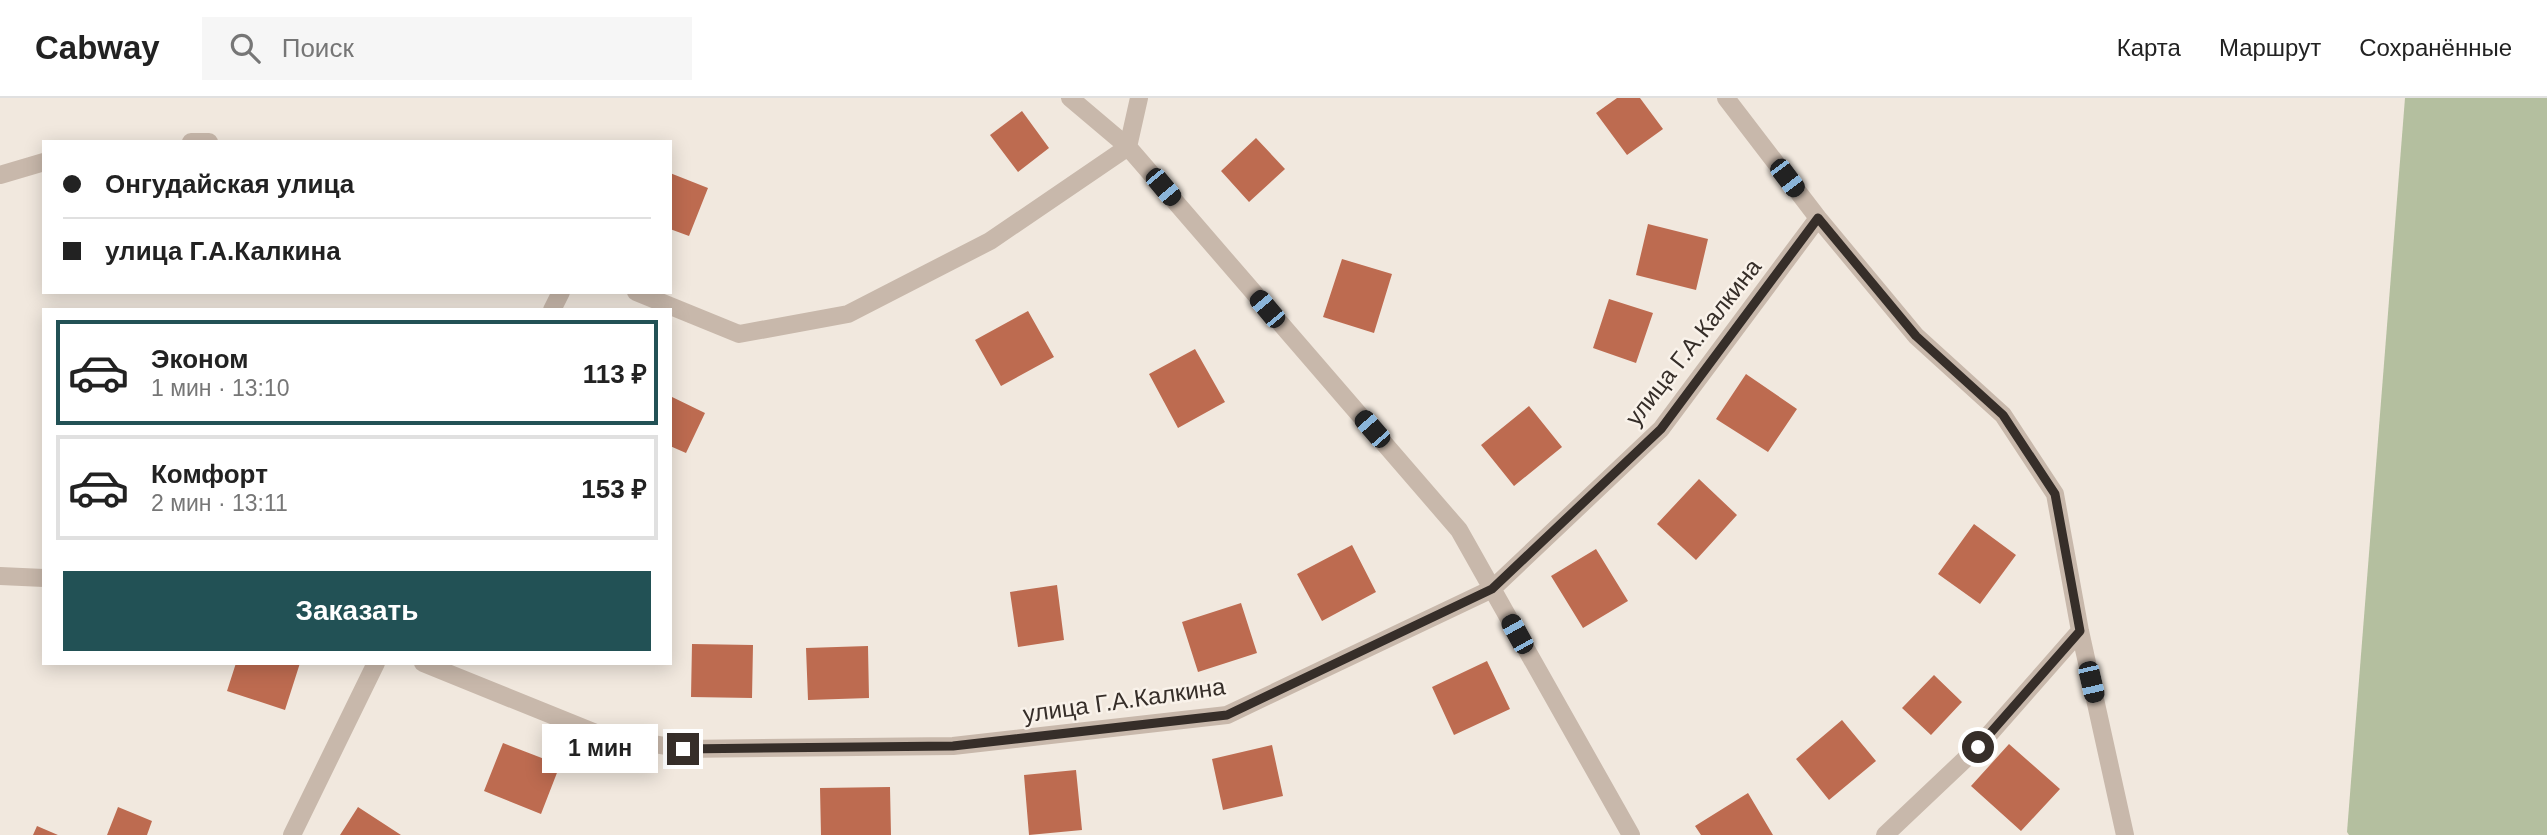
<!DOCTYPE html>
<html lang="ru">
<meta charset="utf-8">
<style>
body{margin:0;font-family:Arial,sans-serif;background:#f6f6f6;color:#222;height:100vh;display:flex;flex-direction:column;font-size:26px;white-space:nowrap}
*{box-sizing:border-box;margin:0}
p{font-size:23px;color:#767676}
.icon{flex:none;width:38px;height:38px;fill:none;stroke:currentColor;stroke-width:2;stroke-linecap:round;stroke-linejoin:round}
.map{position:relative;flex:1;overflow:hidden}
.drawer{position:absolute;left:42px;top:210px;width:630px;height:357px;display:flex;flex-direction:column;background:#fff;border-radius:0px;box-shadow:0 4px 18px #0003}
.drawer>*{flex:none}
.top-card{position:absolute;left:42px;top:42px;width:630px;height:154px;border-radius:0px;box-shadow:0 4px 18px #0003;display:grid;align-content:center;height:154px;padding:0 21px;background:#fff}
.end{position:absolute;width:32px;height:32px;margin:-16px;border:9px solid #362e29;background:#fff;box-shadow:0 0 0 4px #fff}
.from{border-radius:50%}
.bubble{position:absolute;height:49px;border-radius:0px;background:#fff;box-shadow:0 4px 18px #0003;font-size:23px;font-weight:700;line-height:49px;text-align:center}
.car{position:absolute;width:21px;height:42px;margin:-21px -10px;border-radius:9px;box-shadow:0 0 5px 2px #0007;background:linear-gradient(#222 24%,#8ab4d8 0 40%,#222 0 76%,#8ab4d8 0 86%,#222 0)}
.top-card b{display:flex;align-items:center;gap:24px;height:66px;font-size:26px}
.top-card b+b{border-top:2px solid #e0e0e0}
.top-card i{width:18px;height:18px;background:#222}
ul{padding:12px 0 0;list-style:none}
li{display:flex;align-items:center;gap:21px;height:105px;margin:0 14px 10px;padding:0 7px;border:4px solid #e0e0e0;border-radius:0px}
li div{flex:1}
li b{display:block;font-size:26px}
li em{font-style:normal;font-weight:700}
li.active{border-color:#225155}
li>.icon{width:63px;height:63px;stroke-width:1.5}
.action{display:flex;gap:14px;margin-top:auto;padding:14px 21px}
.action a{flex:1;height:80px;border-radius:0px;background:#225155;color:#fff;font-size:28px;font-weight:700;line-height:80px;text-align:center}
header{display:flex;align-items:center;gap:42px;box-sizing:border-box;height:98px;padding:0 35px;background:#fff;border-bottom:2px solid #e0e0e0}
header strong{font-size:33px}
nav{display:flex;gap:38px;margin-inline-start:auto;font-size:24px}
.search{width:490px;height:63px;background:#f6f6f6;display:flex;align-items:center;gap:18px;box-sizing:border-box;padding:0 24px;border-radius:0px;color:#767676;font-size:26px}
.map>svg:first-child{display:block}
.green{fill:#b4bf9f}
.building{fill:#bd6b50}
.lines{fill:none;stroke-linecap:round;stroke-linejoin:round}
.minor{stroke:#c8b8ab;stroke-width:18}
.route{stroke:#362e29;stroke-width:9}
.labels{text-anchor:middle;dominant-baseline:central;stroke-width:5;stroke-linejoin:round;paint-order:stroke}
.street-label{font-size:24px;fill:#362e29;stroke:#f9f2ea}
</style>
<header>
<strong>Cabway</strong>
<div class="search"><svg class="icon" aria-label="search" viewBox="0 0 24 24"><circle cx="10" cy="10" r="6"/><path d="M15 15l6 6"/></svg>Поиск</div>
<nav><a>Карта</a><a>Маршрут</a><a>Сохранённые</a></nav>
</header>
<div class="map">
<svg width="2547" height="737" viewBox="0 0 2547 737">
<rect width="100%" height="100%" fill="#f1e8de"/>
<!-- green -->
<path class="green" d="M2405 0H2547V737H2349L2347 734Z"/>
<!-- building -->
<path class="building" d="M1617 0H1640L1663 31 1627 57 1596 15Z
M1022 13 1049 50 1018 74 990 37Z
M1256 40 1285 71 1249 104 1221 73Z
M670 75 708 90 689 138 670 131Z
M1648 126 1708 141 1696 192 1636 177Z
M1342 161 1392 176 1374 235 1323 219Z
M1609 201 1653 215 1636 265 1593 250Z
M1028 213 1054 259 1001 288 975 242Z
M1195 251 1225 304 1178 330 1149 276Z
M1746 276 1797 311 1768 354 1716 321Z
M670 298 705 315 686 355 670 348Z
M1529 308 1562 349 1514 388 1481 347Z
M1699 381 1737 417 1696 462 1657 426Z
M1974 426 2016 457 1980 506 1938 476Z
M1352 447 1376 494 1322 523 1297 476Z
M1596 451 1628 503 1583 530 1551 478Z
M1057 487 1064 542 1018 549 1010 494Z
M1241 505 1257 555 1198 574 1182 524Z
M692 546 753 547 752 600 691 599Z
M868 548 869 600 808 602 806 550Z
M1487 563 1510 611 1454 637 1432 589Z
M236 565H300L285 612 227 593Z
M1934 577 1962 604 1931 637 1902 610Z
M1842 622 1876 663 1829 702 1796 661Z
M503 645 560 667 541 716 484 693Z
M2009 646 2060 691 2021 733 1971 688Z
M1272 647 1283 698 1223 712 1212 661Z
M1076 672 1082 732 1029 737 1024 677Z
M890 689 891 737H821L820 690Z
M1748 695 1773 737H1701L1695 728Z
M118 709 152 723 147 737H107Z
M358 709 401 737H340Z
M37 728 58 737H33Z"/>
<g class="lines">
<!-- minor -->
<path class="minor" d="M1070 0 1128 49 1459 432 1631 737
M1726 0 1818 120 1916 238 2003 317 2055 396 2080 533 2125 737
M191 44H209
M0 77 44 64
M636 194 739 236 848 216 990 143 1128 49 1139 0
M552 212 561 194
M0 478 44 480
M423 565 601 637 683 651 953 648 1227 617 1492 491 1661 331 1818 120
M292 737 376 565
M1885 737 1978 649 2080 533"/>
</g>
<g class="lines">
<!-- route -->
<path class="route" d="M683 651 953 648 1227 617 1492 491 1661 331 1818 120 1916 238 2003 317 2055 396 2080 533 1978 649"/>
</g>
<g class="labels">
<!-- street labels -->
<g class="street-label">
<text transform="translate(1693 244) rotate(-52)">улица Г.А.Калкина</text>
<text transform="translate(1124 602) rotate(-8)">улица Г.А.Калкина</text>
</g>
</g>
</svg>
<i class="end from" style="left:1978px;top:649px"></i>
<i class="end" style="left:683px;top:651px"></i>
<div class="bubble" style="left:542px;top:626px;width:116px">1 мин</div>
<i class="car" style="left:1787px;top:80px;rotate:143deg"></i>
<i class="car" style="left:1163px;top:89px;rotate:140deg"></i>
<i class="car" style="left:1267px;top:211px;rotate:320deg"></i>
<i class="car" style="left:1372px;top:331px;rotate:319deg"></i>
<i class="car" style="left:1517px;top:536px;rotate:331deg"></i>
<i class="car" style="left:2091px;top:584px;rotate:167deg"></i>
<div class="top-card">
<b><i class="from"></i>Онгудайская улица</b>
<b><i></i>улица Г.А.Калкина</b>
</div>
<section class="drawer">
<ul>
<li class="active"><svg class="icon" aria-label="car" viewBox="0 0 24 24"><path d="M5 17H2v-5l4-1 3-4h7l3 4 3 1v5h-3M9 17h6M6 11h13"/><circle cx="7" cy="17" r="2"/><circle cx="17" cy="17" r="2"/></svg><div><b>Эконом</b><p>1 мин · 13:10</p></div><em>113 ₽</em></li>
<li><svg class="icon" aria-label="car" viewBox="0 0 24 24"><path d="M5 17H2v-5l4-1 3-4h7l3 4 3 1v5h-3M9 17h6M6 11h13"/><circle cx="7" cy="17" r="2"/><circle cx="17" cy="17" r="2"/></svg><div><b>Комфорт</b><p>2 мин · 13:11</p></div><em>153 ₽</em></li>
</ul>
<div class="action"><a>Заказать</a></div>
</section>
</div>
